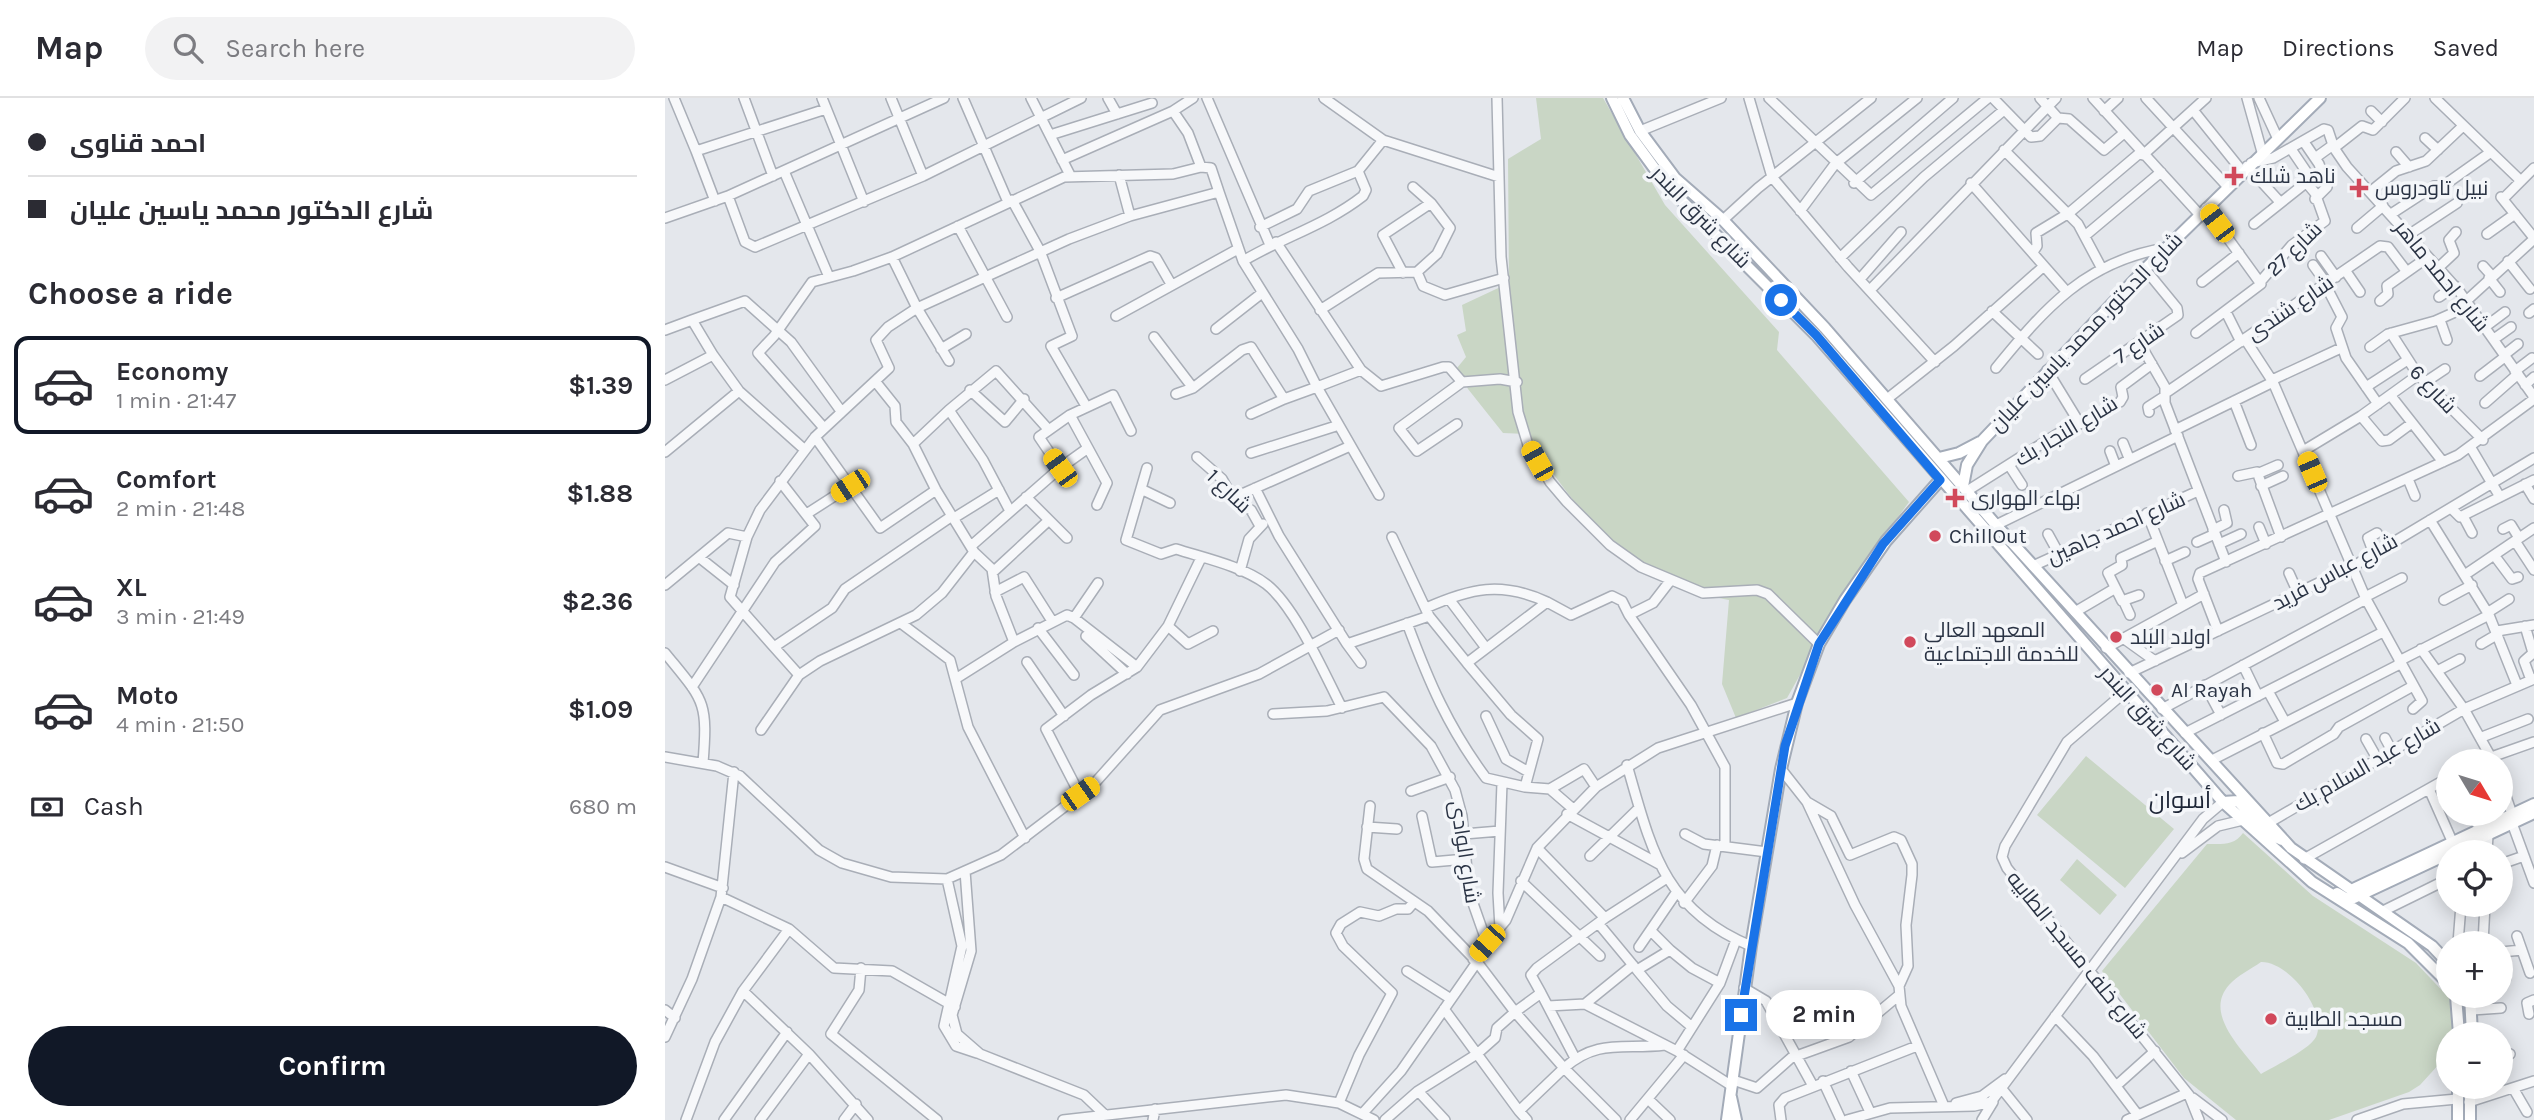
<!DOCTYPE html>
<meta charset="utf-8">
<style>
body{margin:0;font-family:Karla,Cairo,sans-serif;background:#f2f2f3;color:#2b2b33;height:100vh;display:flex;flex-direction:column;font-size:26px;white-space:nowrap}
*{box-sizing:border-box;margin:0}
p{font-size:23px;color:#7c7c81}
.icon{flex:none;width:38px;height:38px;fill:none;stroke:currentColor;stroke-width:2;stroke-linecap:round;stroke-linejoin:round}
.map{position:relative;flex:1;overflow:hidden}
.panel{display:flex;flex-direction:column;background:#fff;width:665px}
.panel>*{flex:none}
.guide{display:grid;align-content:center;height:154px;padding:0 28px;background:#fff}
.needle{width:46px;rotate:128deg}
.buttons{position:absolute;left:1771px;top:651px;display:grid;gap:14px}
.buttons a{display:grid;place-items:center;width:77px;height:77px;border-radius:50%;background:#fff;box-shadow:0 4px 18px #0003;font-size:35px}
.end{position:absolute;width:32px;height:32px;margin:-16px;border:9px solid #1a73e8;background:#fff;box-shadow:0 0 0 4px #fff}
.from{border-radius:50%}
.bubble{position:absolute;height:49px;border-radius:24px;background:#fff;box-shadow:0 4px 18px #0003;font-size:23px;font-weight:700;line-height:49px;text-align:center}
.car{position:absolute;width:21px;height:42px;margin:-21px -10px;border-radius:9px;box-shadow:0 0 5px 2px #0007;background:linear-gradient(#f5c518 24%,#345 0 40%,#f5c518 0 76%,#345 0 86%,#f5c518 0)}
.guide b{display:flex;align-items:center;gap:24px;height:66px;font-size:26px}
.guide b+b{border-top:2px solid #e1e1e2}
.guide i{width:18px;height:18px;background:#2b2b33}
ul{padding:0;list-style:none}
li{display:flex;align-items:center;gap:21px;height:98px;margin:0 14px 10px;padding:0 14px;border:4px solid transparent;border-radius:14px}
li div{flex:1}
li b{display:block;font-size:26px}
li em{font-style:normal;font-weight:700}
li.active{border-color:#111827}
li>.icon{width:63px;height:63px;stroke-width:1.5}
h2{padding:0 28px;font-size:32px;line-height:84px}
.pay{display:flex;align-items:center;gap:18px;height:77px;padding:0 28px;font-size:26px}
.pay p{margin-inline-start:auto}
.cta{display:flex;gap:14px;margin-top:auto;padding:14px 28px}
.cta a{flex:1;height:80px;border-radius:42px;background:#111827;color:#fff;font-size:28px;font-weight:700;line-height:80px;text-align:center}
header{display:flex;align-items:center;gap:42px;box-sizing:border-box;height:98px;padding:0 35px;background:#fff;border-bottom:2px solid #e1e1e2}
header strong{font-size:33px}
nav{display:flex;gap:38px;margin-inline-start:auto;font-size:24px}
.search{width:490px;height:63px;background:#f2f2f3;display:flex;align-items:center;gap:18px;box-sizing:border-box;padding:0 24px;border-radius:38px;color:#7c7c81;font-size:26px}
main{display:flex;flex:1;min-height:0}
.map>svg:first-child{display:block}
.green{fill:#c9d6c5;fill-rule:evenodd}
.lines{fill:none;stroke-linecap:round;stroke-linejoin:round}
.minor-casing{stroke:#a9aeb7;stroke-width:12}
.major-casing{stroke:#a3abb8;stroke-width:14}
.minor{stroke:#f7f8fa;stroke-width:9}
.major{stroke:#fff;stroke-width:10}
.route{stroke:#1a73e8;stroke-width:9}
.poi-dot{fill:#d1495b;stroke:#f4f6f9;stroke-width:2.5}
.labels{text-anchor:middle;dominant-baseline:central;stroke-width:7;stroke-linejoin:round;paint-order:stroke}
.poi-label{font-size:21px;fill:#2b3445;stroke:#f4f6f9;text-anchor:start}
.street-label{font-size:21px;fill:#2b3445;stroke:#f4f6f9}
.quarter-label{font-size:24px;fill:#1d2536;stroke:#f4f6f9}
</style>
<header>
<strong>Map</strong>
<div class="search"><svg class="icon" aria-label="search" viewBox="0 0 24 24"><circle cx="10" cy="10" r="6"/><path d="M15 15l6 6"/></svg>Search here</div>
<nav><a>Map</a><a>Directions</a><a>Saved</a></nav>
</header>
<main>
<section class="panel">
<div class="guide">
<b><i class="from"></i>احمد قناوى</b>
<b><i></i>شارع الدكتور محمد ياسين عليان</b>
</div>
<h2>Choose a ride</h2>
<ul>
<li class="active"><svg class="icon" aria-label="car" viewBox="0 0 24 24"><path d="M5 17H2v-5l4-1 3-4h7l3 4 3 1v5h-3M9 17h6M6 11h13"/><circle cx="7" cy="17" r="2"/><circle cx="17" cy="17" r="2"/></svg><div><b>Economy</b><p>1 min · 21:47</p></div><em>$1.39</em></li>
<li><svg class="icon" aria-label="car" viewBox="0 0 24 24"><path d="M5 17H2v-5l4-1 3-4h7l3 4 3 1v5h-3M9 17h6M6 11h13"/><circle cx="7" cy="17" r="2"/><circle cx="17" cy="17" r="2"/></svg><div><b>Comfort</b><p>2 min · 21:48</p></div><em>$1.88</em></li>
<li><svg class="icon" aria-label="car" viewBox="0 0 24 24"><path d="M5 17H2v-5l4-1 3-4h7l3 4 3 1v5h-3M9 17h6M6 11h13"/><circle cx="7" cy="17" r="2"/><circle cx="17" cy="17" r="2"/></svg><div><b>XL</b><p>3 min · 21:49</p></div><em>$2.36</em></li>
<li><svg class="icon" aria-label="car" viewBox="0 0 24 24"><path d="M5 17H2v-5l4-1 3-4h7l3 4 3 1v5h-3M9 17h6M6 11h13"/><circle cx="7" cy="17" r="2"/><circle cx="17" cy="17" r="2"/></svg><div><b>Moto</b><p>4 min · 21:50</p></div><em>$1.09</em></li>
</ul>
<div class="pay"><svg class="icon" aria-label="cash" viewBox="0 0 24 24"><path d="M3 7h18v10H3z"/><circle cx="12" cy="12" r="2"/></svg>Cash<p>680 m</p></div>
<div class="cta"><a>Confirm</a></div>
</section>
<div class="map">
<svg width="1869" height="1022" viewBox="0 0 1869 1022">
<rect width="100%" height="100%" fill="#e4e7ec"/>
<!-- green -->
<path class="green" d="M871 0H938L1000 107 1114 234 1112 252 1244 404 1192 475 1122 600 1071 620 1057 586 1064 502C1038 498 986 477 964 462 935 440 880 368 862 336L838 335 803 291 792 270 801 259 792 237 801 233 797 207 844 185 843 61 876 41Z
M1421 658 1509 731 1460 790 1372 717Z
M1578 735 1648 798 1751 865 1787 903 1789 920 1783 948 1776 964 1755 987 1744 994 1664 1022H1571L1519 980 1437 873 1542 746C1556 746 1569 748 1578 735ZM1596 864C1623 863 1663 913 1651 939 1644 952 1609 968 1596 976 1578 952 1538 916 1564 887 1572 878 1586 871 1596 864Z
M1412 761 1452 797 1435 817 1395 782Z"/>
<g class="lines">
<!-- minor casing -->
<g class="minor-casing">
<path id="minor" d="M9 0 31 53
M79 0 108 78
M157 0 199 104
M226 0 258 78
M298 0 343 104
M366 0 405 77
M443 0 452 16
M542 0 605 147
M659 0 718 42 834 79
M832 0 836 159 853 314 863 347 885 384 902 404 945 447 976 469 1038 495 1092 492 1103 496 1154 546
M1084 0 1107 79 1183 169 1270 264
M1104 0 1206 97 1323 0
M1328 0 1366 39 1375 38 1393 20
M1375 0 1393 20
M1428 0 1534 116
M1481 0 1562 88
M1582 0 1597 54
M1594 0 1612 39
M1770 0 1856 83
M1528 12 1577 73
M508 13 528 0
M1439 13 1453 0
M1706 13 1717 24
M1393 20 1404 21 1439 52 1459 35
M975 33 1056 0
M385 37 487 5
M1760 40 1773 52
M1639 44 1654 66 1662 89 1650 101
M1669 50 1697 28 1708 32 1740 0
M1626 51 1645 79
M1339 52 1413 126 1436 169
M1731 54 1744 69
M1478 57 1541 0
M1650 60 1668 47
M397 62 508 13 523 35 536 69 546 70 554 94
M1586 65 1608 60 1659 31 1663 32 1669 50 1682 69 1794 193 1869 299
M1582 68 1615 104
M119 73 164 179
M454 77 465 118
M1189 85 1288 0
M1306 85 1401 193
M1705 94 1731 73 1761 63 1798 28
M63 98 80 144 90 149 258 78 416 0
M1836 99 1869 140
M1838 101 1869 70
M347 102 375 153 407 238 386 248 421 308
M50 103 31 53 161 11
M1135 113 1170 66 1252 0
M1726 116 1769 88H1778L1826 54
M0 120 63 98 279 0
M1058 122 1093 90 1206 0
M1589 126 1657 72
M293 128 342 219
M595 129 632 111 644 93 693 73
M1692 130 1718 108
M1745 136 1792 105
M1822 136 1850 116
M1421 137 1496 74
M1368 154 1372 148 1371 135 1404 115 1476 54
M1656 158 1671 179
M1175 160 1259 79 1339 12
M578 163 633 251 652 289 696 272 611 144
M1843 163 1865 191
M1648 167 1661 185
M1818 168 1827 178
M1773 170 1789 155 1784 142 1791 134
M1680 172 1695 194
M752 174 758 188 780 197 839 180
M738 175 718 137 766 105
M1824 180 1835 194
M1195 181 1236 134
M1596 183 1627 147 1660 123 1650 95 1640 83
M1537 184 1574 155
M1660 186 1677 219 1671 230 1681 260 1713 306
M1205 192 1391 0
M1774 199 1790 188
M391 200 485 158 491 160 506 186
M1715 203 1723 196 1722 188 1763 159
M655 212 713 175 752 174 772 156 785 130 766 105 748 89
M1327 213 1373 256
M1561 214 1576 244
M1864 215 1869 211
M451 218 573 151
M27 222 80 203 126 244 176 313
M1775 222 1782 242
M1820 229 1840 214
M551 231 597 195
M0 232 27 222 48 257 0 282
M1531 235 1596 186 1541 110
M1726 235 1753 277 1818 342
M489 239 528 290
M1580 241 1608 284 1701 501 1757 603 1748 611
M1829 241 1846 229
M1474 244 1500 289V305L1561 464
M1705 249 1723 236 1770 223 1788 215 1869 141
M276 251 301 236
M48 257 74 293 140 352
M1839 257 1853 246
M284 263 252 210 404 141 465 118 554 94 578 163C618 139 661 127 698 98L701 92 693 73 718 42
M1331 270C1380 210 1421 163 1501 150
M696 272 716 288 778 269H784L797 284
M1382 272 1415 326
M1850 273 1867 260
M1815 278 1841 258
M1420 281 1513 217 1512 210 1480 171
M1607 282 1676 250
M210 283 230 308 231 324 248 346 271 392 309 454 327 471 331 498 349 544
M1759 285 1780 271
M1860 287 1869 279
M1701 289 1741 263
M305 292 340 324 359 301
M1502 294 1715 148 1723 149 1742 174
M511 296 528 290 577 252 586 249 619 301 586 316
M1726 298 1778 364
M619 301 652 289 714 397
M1222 301 1289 248 1379 168
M1569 303 1586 347
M1820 305 1853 276
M1484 314 1483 309 1500 298
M1696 318 1717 343 1724 342 1747 325
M792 326 752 353 734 330 797 284 835 281 852 284
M159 330 93 255 109 238 147 184 188 173 227 159 399 79 508 76 536 69
M1510 332 1608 284
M150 339 215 430 271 392
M1458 345 1464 360
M248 346 284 312
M423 350 442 385 432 407
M1806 350 1835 399
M1445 353 1450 366
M1638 353 1696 318 1753 277
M0 354 74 293
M586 355 671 328
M532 359 557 381 570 404 586 412 595 428
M1344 367 1357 387
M395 370 374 339 405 317
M482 370 461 442 496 456 511 451C539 460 577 468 601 486 630 508 660 577 677 610
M1592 376 1613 367
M1573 378 1592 374 1616 439
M1743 381 1750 398
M1860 386 1869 401
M1596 388 1618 378
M590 390 614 438 682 546
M478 392 505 405
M1302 393 1397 333 1455 304 1458 299 1456 289 1487 266
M577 396 683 349
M361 399 402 440
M1786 410 1795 419 1869 382
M345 413 318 362 284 312 331 273 383 331
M143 415 185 388
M1482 415 1518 507
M1798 418 1807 435
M289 420 334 392
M1765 422 1824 517 1852 587
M1331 427 1513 338
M1594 429 1601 446
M1838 431 1846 427 1854 440
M1548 432 1562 425 1559 412
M1383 436 1394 456
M82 439 95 412 150 339 224 270 211 242 223 229 252 210 227 159
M727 439 764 518 802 565
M1850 443 1869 472
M1532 444 1550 436
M1554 446 1576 436
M306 448 395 370 423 350 405 317 448 297 466 333
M1709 456 1703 440 1712 435
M1829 457 1847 481 1853 479
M35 460 69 487
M1500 463 1520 454
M1368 468 1533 393
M575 473 584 441 598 426
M328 474 383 423
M1624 475 1633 495
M1801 476 1869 430
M0 487 63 435 82 439 65 499 109 549
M330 494 359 479 387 523
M1474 497 1457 503 1443 475 1457 467 1456 460 1493 443
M1700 499 1737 480
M784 501 821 550
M1779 502 1807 487
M882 504 906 517 947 498 957 503 964 517 988 505 1005 483
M1459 504 1465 517
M761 510C806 490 836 483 882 504L802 565 846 617 873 641 860 689
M1410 514 1449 491
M1822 515 1844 501
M964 517 1026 607 1060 669V748
M409 520 433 485
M742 525C764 584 783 629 821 680L860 689 885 691 919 671 931 689
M237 526 285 562 303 629 360 740
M503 528 523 546 548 533
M1860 528 1868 555 1859 563 1866 582
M373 530 409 577
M1553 533 1533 481 1535 475 1793 357 1869 301
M1832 533 1869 527
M421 538 462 576
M1458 540 1490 563
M1816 546 1833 536
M1441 550 1539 496
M1756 551 1799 611 1828 663
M0 555C39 603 43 602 38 665
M1734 563 1824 517
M362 564 399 618
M696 565 682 546 764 518
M1578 567 1593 598
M1772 573 1795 561
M1464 575 1687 469 1869 360
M134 577 109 549 167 510 180 491 287 418
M292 580 349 544 402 517 409 520 472 569
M1540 587 1556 617
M27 589 110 464 150 428 115 383
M1603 593 1620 624
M1460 594 1402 644 1340 748 1337 759 1342 770 1524 997 1534 1022
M1497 611 1701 501
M608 616 662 613 719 599 766 648 790 692 797 718 804 794 822 845
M821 618 841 661 862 673
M96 632 134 577 155 563 251 517 277 495 309 454
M1520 635 1718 534
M1598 635 1612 665 1618 666 1669 636 1674 629 1748 588
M1817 639 1863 621
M1720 640 1727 653
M1701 641 1713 662
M0 659 52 668 75 678 154 752 177 765 226 779 282 781 336 757 428 687 495 612 594 576 674 532
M1547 662 1735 566
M1815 663 1869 644
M962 667C986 750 998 812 1086 848
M1116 671 1142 704 1190 807 1234 888 1236 908 1279 1008
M69 674 56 799 124 831 169 870 227 873 290 909
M1836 684 1847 716
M885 691 907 710
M1764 691 1787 743
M746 693 785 679
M415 697 381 631 426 597 472 569 503 528 536 460
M1142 704 1166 718 1185 757 1229 739 1236 742 1247 766V777L1241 827 1243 868 1234 888
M705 708 699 761 702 771 763 813 812 864 850 914 832 930 830 940 812 956 753 993 720 1022
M902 716 994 766
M1808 716 1814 730
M757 718 767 764 801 761
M1605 724 1799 611 1869 581
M1847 725 1869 785
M702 729 732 731
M799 736 835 733
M1020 736 1039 746 1102 754
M1822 754 1823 737
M1517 755 1553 728 1578 722
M925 758 973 711
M1639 761 1783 680
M1836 766 1859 758
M0 769 58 790
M300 773 306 853 287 917 292 936 315 956 419 997 440 1017
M282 781 297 848 279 928 291 948 312 955
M856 783 935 858
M1019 805 1047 768 1052 747
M1718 813 1783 781
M940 820 1002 780
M933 825 972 872 1005 852 987 834
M835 830 833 795 837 685
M1852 838 1865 875
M1793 845 1796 807
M1818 845 1820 807
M974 849 1011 795
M1005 852 1027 870 1055 885 1012 953
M1836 854 1857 852
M808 861 841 822 872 750 931 689 993 650 1132 605
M196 870 194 892 166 936 272 1022
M972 872 1002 908 1027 929
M742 873 786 901
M1836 879 1841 880
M1055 885 1071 842
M1079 890 1101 903 1148 988
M78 893 124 831
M876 895 910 960
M920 906 968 867
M883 908 920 906 1012 953 1067 988
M779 911 854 1013
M0 912 10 920
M1807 912 1836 910
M1864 916 1862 905 1869 902
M1390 918 1428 958 1472 1016
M0 939 27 881 56 799
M1836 958 1845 956
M1186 973 1205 1014
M1068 982 1092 990 1126 960 1184 939 1233 898
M1158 983 1176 1022
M1451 988 1490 953
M1848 990 1862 1014
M1337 991 1362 1022
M753 993 780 1022
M1528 1000 1557 1022
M983 1001 1005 1022
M1804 1004 1869 983
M674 1005 694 957 727 895 678 848 671 835 676 826 695 814 714 818 731 811H743L749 804
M1291 1005 1317 998 1340 981
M698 1015 736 973 812 864
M21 1022 50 944 78 893 144 956 203 1022
M59 1022 122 934
M95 1022 144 956
M179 1022 191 1006
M398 1022 621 997 674 1005 709 1022
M488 1022 490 1011
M862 1022 854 1013 899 970 850 914 876 895 866 877 872 870 940 820 872 750
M951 1022 899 970C933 940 959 952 1000 947
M965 1022 1019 957
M1116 1022 1114 1007 1120 1000 1252 948
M1182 1022 1225 1010 1309 1008 1326 1004 1538 721 1558 704
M1317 1022 1328 1004
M1462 1022 1522 995
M1692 1022 1738 1006 1792 1001"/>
</g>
<!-- major casing -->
<g class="major-casing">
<path id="major" d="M947 0 965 37 1003 89 1151 237 1558 704 1647 784 1743 845 1783 885
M958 0 975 33 1010 80 1058 122 1160 230 1331 427 1626 750 1767 848 1783 865
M1274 360 1294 355 1315 344
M1298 388 1302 367 1317 343 1480 171 1655 0
M1558 704 1573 703 1604 736 1617 742
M1786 754 1869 715
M1686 792 1869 706
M1672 795 1682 801 1689 800 1783 756
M1791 898 1794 936
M1805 898 1807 936
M1793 989V1022
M1066 999 1071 1022
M1062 1022 1086 848 1116 671 1132 605 1154 546 1180 502 1221 443 1275 382
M1805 1022V989"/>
</g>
<!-- minor -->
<use href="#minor" class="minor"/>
<!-- major -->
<use href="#major" class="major"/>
</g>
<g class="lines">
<!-- route -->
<path class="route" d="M1076 917 1120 648 1154 546 1218 446 1275 382 1151 237 1116 202"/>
</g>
<!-- markers -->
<g class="poi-dot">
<path d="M1565.5 67.5h7v7h7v7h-7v7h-7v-7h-7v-7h7z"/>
<path d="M1690.5 79.5h7v7h7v7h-7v7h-7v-7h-7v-7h7z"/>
<path d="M1286.5 389.5h7v7h7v7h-7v7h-7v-7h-7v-7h7z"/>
<circle cx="1270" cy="438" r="7"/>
<circle cx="1451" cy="539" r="7"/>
<circle cx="1245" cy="544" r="7"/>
<circle cx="1492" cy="592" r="7"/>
<circle cx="1606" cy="921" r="7"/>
</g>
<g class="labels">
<!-- poi labels -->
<g class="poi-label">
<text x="1585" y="78">ناهد شلك</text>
<text x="1710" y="90">نبيل تاودروس</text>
<text x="1306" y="400">بهاء الهوارى</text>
<text x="1284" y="438">ChillOut</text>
<text x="1259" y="532">المعهد العالى<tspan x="1259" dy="24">للخدمة الاجتماعية</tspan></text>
<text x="1465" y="539">اولاد البلد</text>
<text x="1506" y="592">Al Rayah</text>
<text x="1620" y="921">مسجد الطابية</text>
</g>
<!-- street labels -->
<g class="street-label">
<text transform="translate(1036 119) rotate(46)">شارع شرق البندر</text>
<text transform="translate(1629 151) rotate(-44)">شارع 27</text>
<text transform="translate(1777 178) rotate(51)">شارع احمد ماهر</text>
<text transform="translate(1625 210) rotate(-34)">شارع شندى</text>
<text transform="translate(1421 234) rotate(-46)">شارع الدكتور محمد ياسين عليان</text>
<text transform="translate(1474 245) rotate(-34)">شارع 7</text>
<text transform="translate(1768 291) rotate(47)">شارع 6</text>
<text transform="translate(1401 333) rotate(-31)">شارع النجار بك</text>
<text transform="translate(564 393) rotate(44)">شارع 1</text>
<text transform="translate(1451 430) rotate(-24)">شارع احمد جاهين</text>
<text transform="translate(1670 474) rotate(-28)">شارع عباس فريد</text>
<text transform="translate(1483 620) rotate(48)">شارع شرق البندر</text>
<text transform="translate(1702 667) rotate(-30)">شارع عبد السلام بك</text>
<text transform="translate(800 754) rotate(81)">شارع الوادى</text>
<text transform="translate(1412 857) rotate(51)">شارع خلف مسجد الطابيه</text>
</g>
<!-- quarter labels -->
<g class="quarter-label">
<text x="1515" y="702">أسوان</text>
</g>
</g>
</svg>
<div class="buttons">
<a><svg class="needle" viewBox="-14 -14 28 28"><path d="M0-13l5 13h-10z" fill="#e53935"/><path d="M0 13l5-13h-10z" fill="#7c7c81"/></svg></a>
<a><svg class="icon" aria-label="locate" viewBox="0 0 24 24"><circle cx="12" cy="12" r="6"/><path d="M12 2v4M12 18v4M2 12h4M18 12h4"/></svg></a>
<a>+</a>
<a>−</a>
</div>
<i class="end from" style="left:1116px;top:202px"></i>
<i class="end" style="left:1076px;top:917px"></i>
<div class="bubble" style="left:1101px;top:892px;width:116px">2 min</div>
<i class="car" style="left:1552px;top:125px;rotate:323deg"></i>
<i class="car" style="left:872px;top:363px;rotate:331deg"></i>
<i class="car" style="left:395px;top:370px;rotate:324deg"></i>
<i class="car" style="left:1647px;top:374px;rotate:337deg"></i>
<i class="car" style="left:185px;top:388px;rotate:237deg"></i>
<i class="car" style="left:415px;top:696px;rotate:55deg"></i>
<i class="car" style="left:822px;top:845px;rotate:222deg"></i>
</div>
</main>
